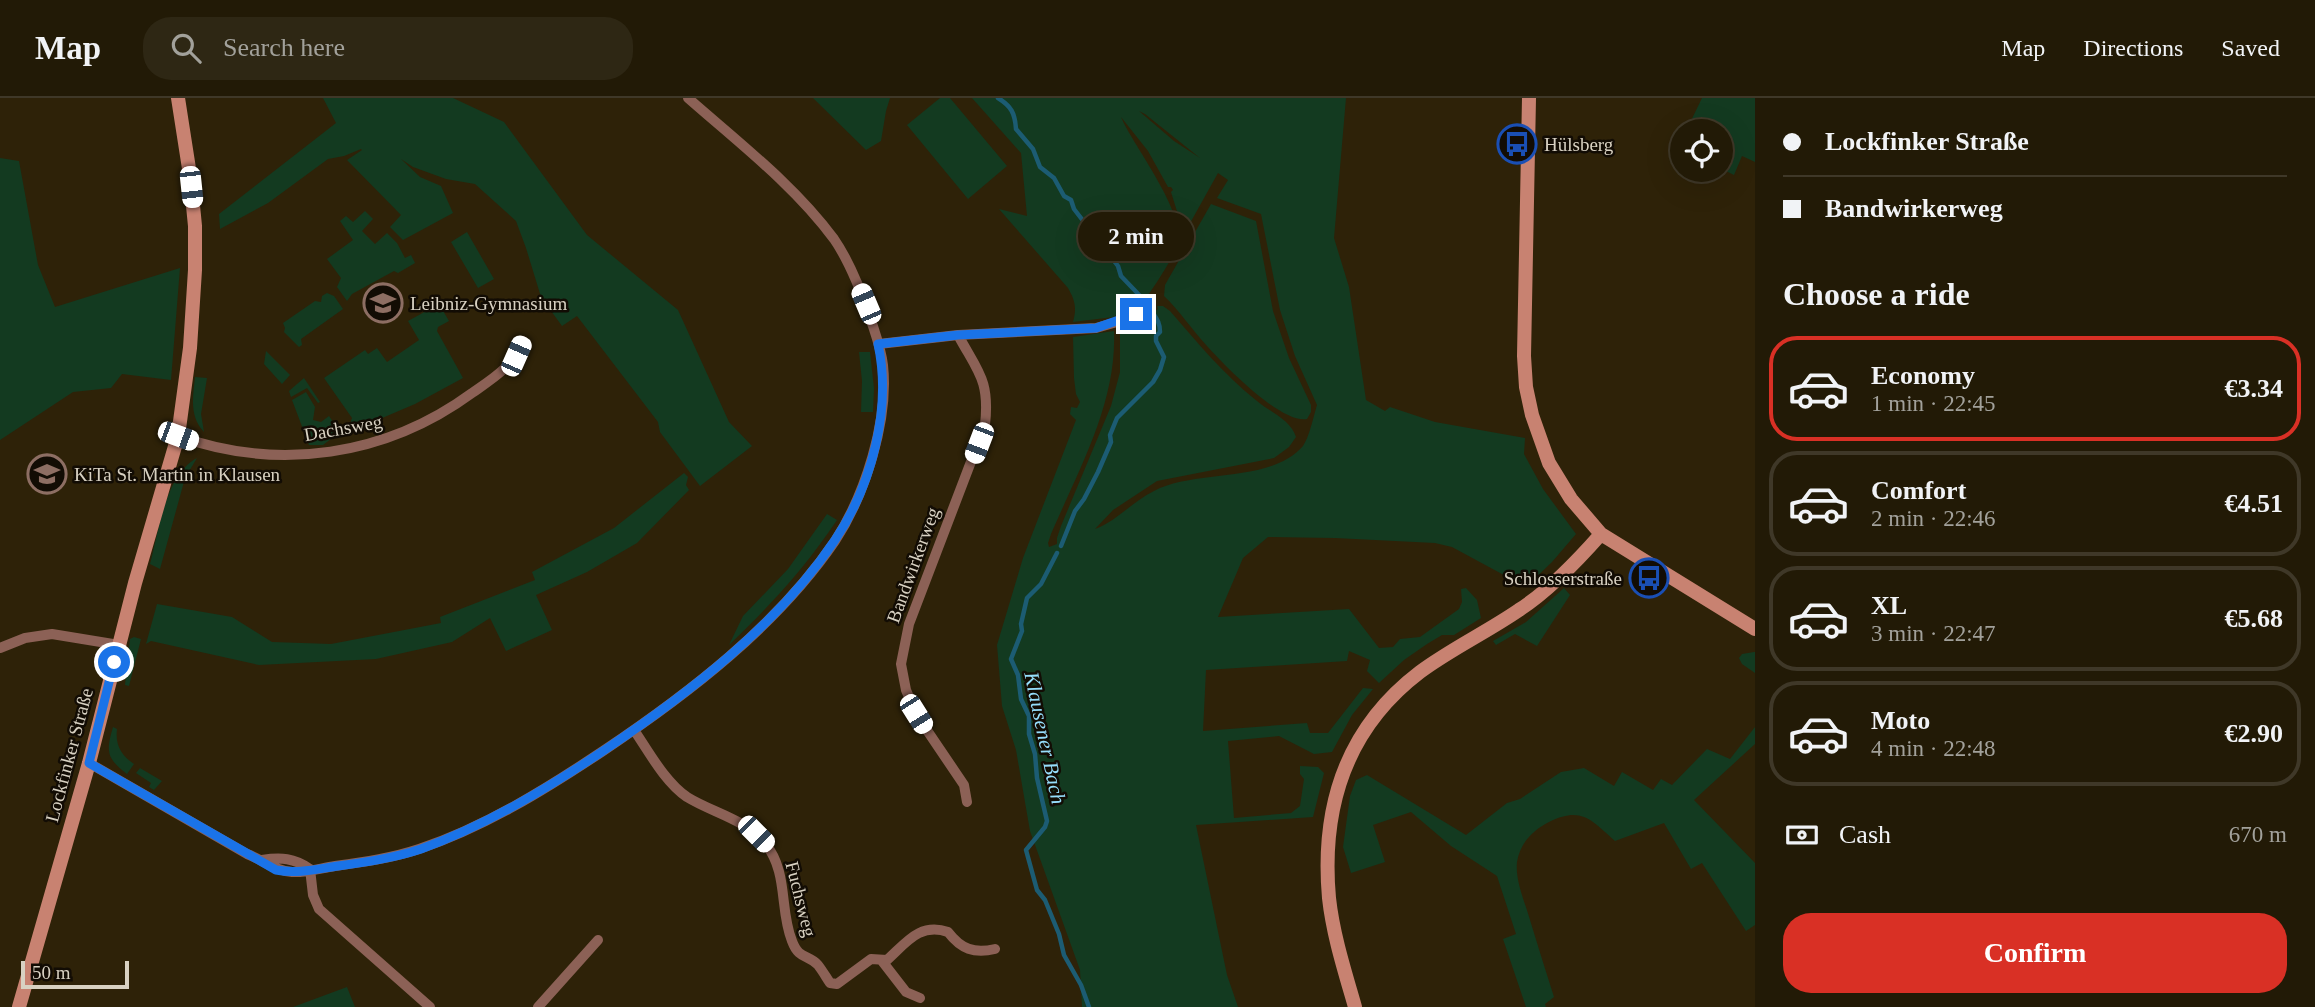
<!DOCTYPE html>
<meta charset="utf-8">
<style>
body{margin:0;font-family:Georgia,serif;background:#2e2714;color:#f1f3f6;height:100vh;display:flex;flex-direction:column;font-size:26px;white-space:nowrap}
*{box-sizing:border-box;margin:0}
p{font-size:23px;color:#a2a19b}
.icon{flex:none;width:38px;height:38px;fill:none;stroke:currentColor;stroke-width:2;stroke-linecap:round;stroke-linejoin:round}
.map{position:relative;flex:1;overflow:hidden}
.side{display:flex;flex-direction:column;background:#221a06;width:560px}
.side>*{flex:none}
.guide{display:grid;align-content:center;height:154px;padding:0 28px;background:#221a06}
.fabs{position:absolute;left:1670px;top:21px;display:grid;gap:14px}
.fabs a{display:grid;place-items:center;width:63px;height:63px;border-radius:50%;background:#221a06;box-shadow:0 7px 28px #0002,0 0 0 2px #3f3828;font-size:35px}
.scale{position:absolute;left:21px;bottom:18px;width:108px;box-sizing:border-box;padding-left:7px;border:4px solid #d8d1c2;border-top:0;font-size:19px;line-height:24px;white-space:nowrap;color:#d8d1c2;-webkit-text-stroke:5px #120c04;paint-order:stroke}
.end{position:absolute;width:32px;height:32px;margin:-16px;border:9px solid #1a73e8;background:#fff;box-shadow:0 0 0 4px #fff}
.from{border-radius:50%}
.bubble{position:absolute;height:49px;border-radius:24px;background:#221a06;box-shadow:0 7px 28px #0002,0 0 0 2px #3f3828;font-size:23px;font-weight:700;line-height:49px;text-align:center}
.car{position:absolute;width:21px;height:42px;margin:-21px -10px;border-radius:9px;box-shadow:0 0 5px 2px #0007;background:linear-gradient(#fff 24%,#345 0 40%,#fff 0 76%,#345 0 86%,#fff 0)}
.guide b{display:flex;align-items:center;gap:24px;height:66px;font-size:26px}
.guide b+b{border-top:2px solid #3f3828}
.guide i{width:18px;height:18px;background:#f1f3f6}
ul{padding:0;list-style:none}
li{display:flex;align-items:center;gap:21px;height:105px;margin:0 14px 10px;padding:0 14px;border:4px solid #3f3828;border-radius:28px}
li div{flex:1}
li b{display:block;font-size:26px}
li em{font-style:normal;font-weight:700}
li.selected{border-color:#d93025}
li>.icon{width:63px;height:63px;stroke-width:1.5}
h2{padding:0 28px;font-size:32px;line-height:84px}
.pay{display:flex;align-items:center;gap:18px;height:77px;padding:0 28px;font-size:26px}
.pay p{margin-inline-start:auto}
.cta{display:flex;gap:14px;margin-top:auto;padding:14px 28px}
.cta a{flex:1;height:80px;border-radius:28px;background:#d93025;color:#fff;font-size:28px;font-weight:700;line-height:80px;text-align:center}
header{display:flex;align-items:center;gap:42px;box-sizing:border-box;height:98px;padding:0 35px;background:#221a06;border-bottom:2px solid #3f3828}
header strong{font-size:33px}
nav{display:flex;gap:38px;margin-inline-start:auto;font-size:24px}
.search{width:490px;height:63px;background:#2e2714;display:flex;align-items:center;gap:18px;box-sizing:border-box;padding:0 24px;border-radius:28px;color:#a2a19b;font-size:26px}
main{display:flex;flex:1;min-height:0}
.map>svg:first-child{display:block}
.green{fill:#133a20;fill-rule:evenodd}
.lines{fill:none;stroke-linecap:round;stroke-linejoin:round}
.stream{stroke:#1c5c73;stroke-width:4.5}
.street{stroke:#8c6156;stroke-width:10}
.secondary{stroke:#c88271;stroke-width:14}
.route{stroke:#1a73e8;stroke-width:9}
.labels{text-anchor:middle;dominant-baseline:central;stroke-width:5;stroke-linejoin:round;paint-order:stroke}
.poi-label{font-size:19px;fill:#d8d1c2;stroke:#120c04;text-anchor:start}
.street-label{font-size:19px;fill:#d8d1c2;stroke:#120c04}
.water-label{font-size:21px;font-style:italic;fill:#96defc;stroke:#120c04}
</style>
<header>
<strong>Map</strong>
<div class="search"><svg class="icon" aria-label="search" viewBox="0 0 24 24"><circle cx="10" cy="10" r="6"/><path d="M15 15l6 6"/></svg>Search here</div>
<nav><a>Map</a><a>Directions</a><a>Saved</a></nav>
</header>
<main>
<div class="map">
<svg width="1755" height="909" viewBox="0 0 1755 909">
<rect width="100%" height="100%" fill="#2e2208"/>
<!-- green -->
<path class="green" d="M323 0H453L504 24 587 137 678 212 729 324 752 348 700 388 660 334 658 324 577 218 562 228 541 199 526 150 516 123 475 86 446 81 413 69 401 61 420 79 441 88 453 115 403 142 390 129 401 117 347 62 362 52 361 51 344 58 328 61 268 105 220 131 219 116 336 25Z
M813 0H890L886 13 881 43 866 52Z
M940 0H950L1007 68 968 101 907 27Z
M972 0H1346L1334 140 1349 189 1366 302 1385 313 1390 309 1435 324 1525 340 1524 356 1543 391 1576 436 1552 464 1526 489 1452 449 1435 445 1335 440 1268 439 1243 460 1218 519 1349 511 1379 550 1393 549 1400 541 1420 539 1459 511 1462 504 1461 491 1466 490 1477 502 1481 520 1454 537H1442L1427 546 1404 562 1379 585 1367 573 1370 562 1349 553 1347 563 1206 572 1203 633 1307 625 1310 635H1328L1363 590 1373 591 1352 617 1332 654 1314 656 1279 638 1228 643 1234 720 1291 715 1300 708 1304 681 1300 676V668L1318 669 1324 675 1313 719 1196 727 1227 877 1238 909H1082L1080 872 1030 733 1016 652 1002 608 997 547 1023 460 1076 322 1070 316 1071 309 1077 310 1080 304 1076 296 1074 280 1073 239 1114 233C1117 305 1079 371 1051 436L1048 445 1049 449 1057 446V440L1061 428 1111 308 1120 274V231L1139 223 1145 217 1147 219 1158 211 1157 208H1163L1170 213C1198 245 1223 276 1257 303 1270 314 1291 322 1296 339L1289 349 1274 360 1157 383 1113 412 1095 431C1117 423 1133 403 1154 393 1195 371 1270 386 1303 348 1309 340 1314 317 1317 307L1295 258 1280 212 1261 116 1217 100 1228 82 1218 75 1184 136 1171 94 1173 92 1171 89H1168L1148 53 1121 19C1133 48 1189 117 1177 149 1173 159 1155 188 1148 197L1144 200 1139 193 1114 219 1073 224C1077 210 1075 202 1068 190L999 111 1027 118 1021 55ZM1139 13 1145 16 1200 60 1174 43Z
M1702 0H1755V64L1742 58 1734 77 1720 70V33H1686Z
M0 60 19 63 38 167 55 209 180 170 171 282 122 276 111 290 73 294 0 342Z
M1211 106 1256 123 1273 213 1289 260 1311 307V314L1307 321C1281 326 1224 267 1207 248 1192 232 1180 213 1164 198L1165 187Z
M365 113 373 121 362 133 375 146 387 135 397 145 405 160 411 157 415 165 398 175 394 173 352 196 347 203 337 189 341 180 327 161 353 142 340 123 346 118 353 124Z
M467 134 494 181 478 190 451 144Z
M327 195 334 198 343 211 301 241 302 247 299 249 284 234 285 230 283 225 315 203 321 204 322 198Z
M439 206 449 223 438 229 437 233 463 280 415 306 347 335 352 320 324 280 365 252 368 256 377 250 387 264 419 242 408 223Z
M266 253 290 277 282 286 264 266Z
M859 254H870L874 290 873 314H861L862 283Z
M195 279 207 280 201 316 204 334C189 318 193 299 195 279Z
M304 280 320 304 318 305 307 290 291 299 289 293Z
M306 294 315 309 313 322 321 324 329 318 340 334 323 347H309L292 302Z
M197 360 185 380 160 471 150 466C159 433 165 377 197 360Z
M684 375 688 379 686 387 689 392 637 445 587 474 536 497 552 532 506 553 490 520 452 544 376 561 259 567 151 543 146 546 157 506 232 519 272 544 331 546 441 525 440 519 535 482 532 474 614 430Z
M827 416 837 422C805 470 771 507 729 547L743 518 788 471Z
M1564 490 1570 497 1537 548 1515 536 1496 547 1493 543 1526 524Z
M134 539 141 541 129 588 125 587 130 541Z
M1754 554H1755V575L1742 566 1739 560 1742 556Z
M113 629 117 631C115 647 121 657 134 666L127 676C106 660 106 653 113 629Z
M1755 629V646L1694 702 1755 765V827L1746 833 1702 765 1691 771 1664 725 1615 743C1591 722 1582 708 1549 724 1533 732 1520 745 1517 764 1515 783 1525 804 1530 822 1538 848 1546 874 1554 899L1545 906 1546 909H1526L1503 841 1516 836 1497 778 1451 748 1411 714 1373 727 1385 764 1351 775 1343 749 1350 698 1356 682 1367 677 1466 737 1507 705 1520 701 1561 674 1584 670 1614 688 1622 674 1653 692 1661 681 1672 687 1707 651 1730 661Z
M140 670 162 683 154 692 149 689 151 685 136 675Z
M347 889 355 909H293Z"/>
<g class="lines">
<!-- stream -->
<path class="stream" d="M998 0C1011 8 1015 15 1016 31L1033 51 1040 69 1054 80 1064 98 1071 102 1074 111 1118 168 1121 178 1143 201
M1061 448 1075 413 1084 401 1098 374 1111 344 1110 337 1117 320 1153 284 1160 272 1164 259 1156 243V238L1160 234C1160 225 1157 221 1153 215
M1057 455 1041 486 1027 500 1021 526 1022 533 1011 561 1018 577 1021 601 1029 618V636L1035 656 1037 680 1047 723 1045 729 1026 752 1037 792 1045 802 1059 836 1064 857 1081 887 1089 909"/>
<!-- street -->
<path class="street" d="M958 237C978 274 990 282 985 327L909 526 901 566 906 592 916 616 964 687 967 704
M879 246 958 237 1096 230 1117 224 1140 213
M178 338C279 374 386 358 472 295 495 279 512 269 523 243
M0 550 25 540 52 536 119 547
M634 632C649 654 665 684 687 699 713 715 745 721 765 745 789 775 779 811 792 843 799 862 808 856 818 867 822 872 826 879 830 885L837 886 871 861 887 862C906 845 920 824 948 834 961 851 974 856 995 851
M89 665 247 756C263 762 275 773 292 774 306 775 321 770 335 768 364 764 392 760 419 751 485 729 546 691 603 653 688 596 777 528 835 443 865 397 889 322 883 267 881 250 875 235 870 219 861 193 850 164 834 141 794 87 738 44 688 0
M262 762C281 759 294 760 310 771
M310 771 313 797 319 811 430 909
M882 863 906 894 920 900
M538 909 598 842"/>
<!-- secondary -->
<path class="secondary" d="M1529 0 1524 258 1526 289 1532 317 1549 365 1571 401 1601 436 1755 531
M19 909 89 665 135 485 178 338 190 250 195 172V128L190 77 178 0
M1355 909C1345 874 1333 837 1329 800 1321 710 1345 631 1420 574 1451 551 1487 534 1519 512 1547 494 1579 461 1601 436"/>
</g>
<g class="lines">
<!-- route -->
<path class="route" d="M114 564 89 665 276 772C297 776 317 771 338 768 366 764 394 760 421 751 487 727 548 690 606 651 689 595 779 526 835 442 872 387 892 310 878 246L958 237 1096 230 1136 216"/>
</g>
<!-- icons -->
<defs>
<g id="bus-ring" transform="scale(2.0125)"><circle r="9.5" fill="#120c04" stroke="#1a4fb4" stroke-width="1.5"/><path d="M-5-6H5V4H4V6H2V4H-2V6H-4V4H-5ZM-3.5-4V0h7V-4ZM-3.5 1.2v1.5H-2V1.2ZM2 1.2v1.5H3.5V1.2Z" fill="#1a4fb4"/></g>
<g id="school-ring" transform="scale(2.0125)"><circle r="9.5" fill="#120c04" stroke="#8d6e63" stroke-width="1.5"/><path d="M0-5L7-2L0 1L-7-2ZM-4 1L0 2.5L4 1V4Q0 6-4 4Z" fill="#8d6e63"/></g>
</defs>
<g fill-rule="evenodd">
<use href="#bus-ring" x="1517" y="46"/>
<use href="#school-ring" x="383" y="205"/>
<use href="#school-ring" x="47" y="376"/>
<use href="#bus-ring" x="1649" y="480"/>
</g>
<g class="labels">
<!-- poi labels -->
<g class="poi-label">
<text x="1544" y="46">Hülsberg</text>
<text x="410" y="205">Leibniz-Gymnasium</text>
<text x="74" y="376">KiTa St. Martin in Klausen</text>
<text x="1622" y="480" text-anchor="end">Schlosserstraße</text>
</g>
<!-- street labels -->
<g class="street-label">
<text transform="translate(343 330) rotate(-10)">Dachsweg</text>
<text transform="translate(913 467) rotate(-70)">Bandwirkerweg</text>
<text transform="translate(69 657) rotate(-75)">Lockfinker Straße</text>
<text transform="translate(801 801) rotate(76)">Fuchsweg</text>
</g>
<!-- water labels -->
<g class="water-label">
<text transform="translate(1045 640) rotate(78)">Klausener Bach</text>
</g>
</g>
</svg>
<div class="fabs">
<a><svg class="icon" aria-label="locate" viewBox="0 0 24 24"><circle cx="12" cy="12" r="6"/><path d="M12 2v4M12 18v4M2 12h4M18 12h4"/></svg></a>
</div>
<div class="scale">50 m</div>
<i class="end from" style="left:114px;top:564px"></i>
<i class="end" style="left:1136px;top:216px"></i>
<div class="bubble" style="left:1078px;top:114px;width:116px">2 min</div>
<i class="car" style="left:191px;top:89px;rotate:174deg"></i>
<i class="car" style="left:866px;top:206px;rotate:337deg"></i>
<i class="car" style="left:516px;top:258px;rotate:24deg"></i>
<i class="car" style="left:178px;top:338px;rotate:110deg"></i>
<i class="car" style="left:979px;top:345px;rotate:201deg"></i>
<i class="car" style="left:916px;top:616px;rotate:148deg"></i>
<i class="car" style="left:756px;top:736px;rotate:135deg"></i>
</div>
<section class="side">
<div class="guide">
<b><i class="from"></i>Lockfinker Straße</b>
<b><i></i>Bandwirkerweg</b>
</div>
<h2>Choose a ride</h2>
<ul>
<li class="selected"><svg class="icon" aria-label="car" viewBox="0 0 24 24"><path d="M5 17H2v-5l4-1 3-4h7l3 4 3 1v5h-3M9 17h6M6 11h13"/><circle cx="7" cy="17" r="2"/><circle cx="17" cy="17" r="2"/></svg><div><b>Economy</b><p>1 min · 22:45</p></div><em>€3.34</em></li>
<li><svg class="icon" aria-label="car" viewBox="0 0 24 24"><path d="M5 17H2v-5l4-1 3-4h7l3 4 3 1v5h-3M9 17h6M6 11h13"/><circle cx="7" cy="17" r="2"/><circle cx="17" cy="17" r="2"/></svg><div><b>Comfort</b><p>2 min · 22:46</p></div><em>€4.51</em></li>
<li><svg class="icon" aria-label="car" viewBox="0 0 24 24"><path d="M5 17H2v-5l4-1 3-4h7l3 4 3 1v5h-3M9 17h6M6 11h13"/><circle cx="7" cy="17" r="2"/><circle cx="17" cy="17" r="2"/></svg><div><b>XL</b><p>3 min · 22:47</p></div><em>€5.68</em></li>
<li><svg class="icon" aria-label="car" viewBox="0 0 24 24"><path d="M5 17H2v-5l4-1 3-4h7l3 4 3 1v5h-3M9 17h6M6 11h13"/><circle cx="7" cy="17" r="2"/><circle cx="17" cy="17" r="2"/></svg><div><b>Moto</b><p>4 min · 22:48</p></div><em>€2.90</em></li>
</ul>
<div class="pay"><svg class="icon" aria-label="cash" viewBox="0 0 24 24"><path d="M3 7h18v10H3z"/><circle cx="12" cy="12" r="2"/></svg>Cash<p>670 m</p></div>
<div class="cta"><a>Confirm</a></div>
</section>
</main>
